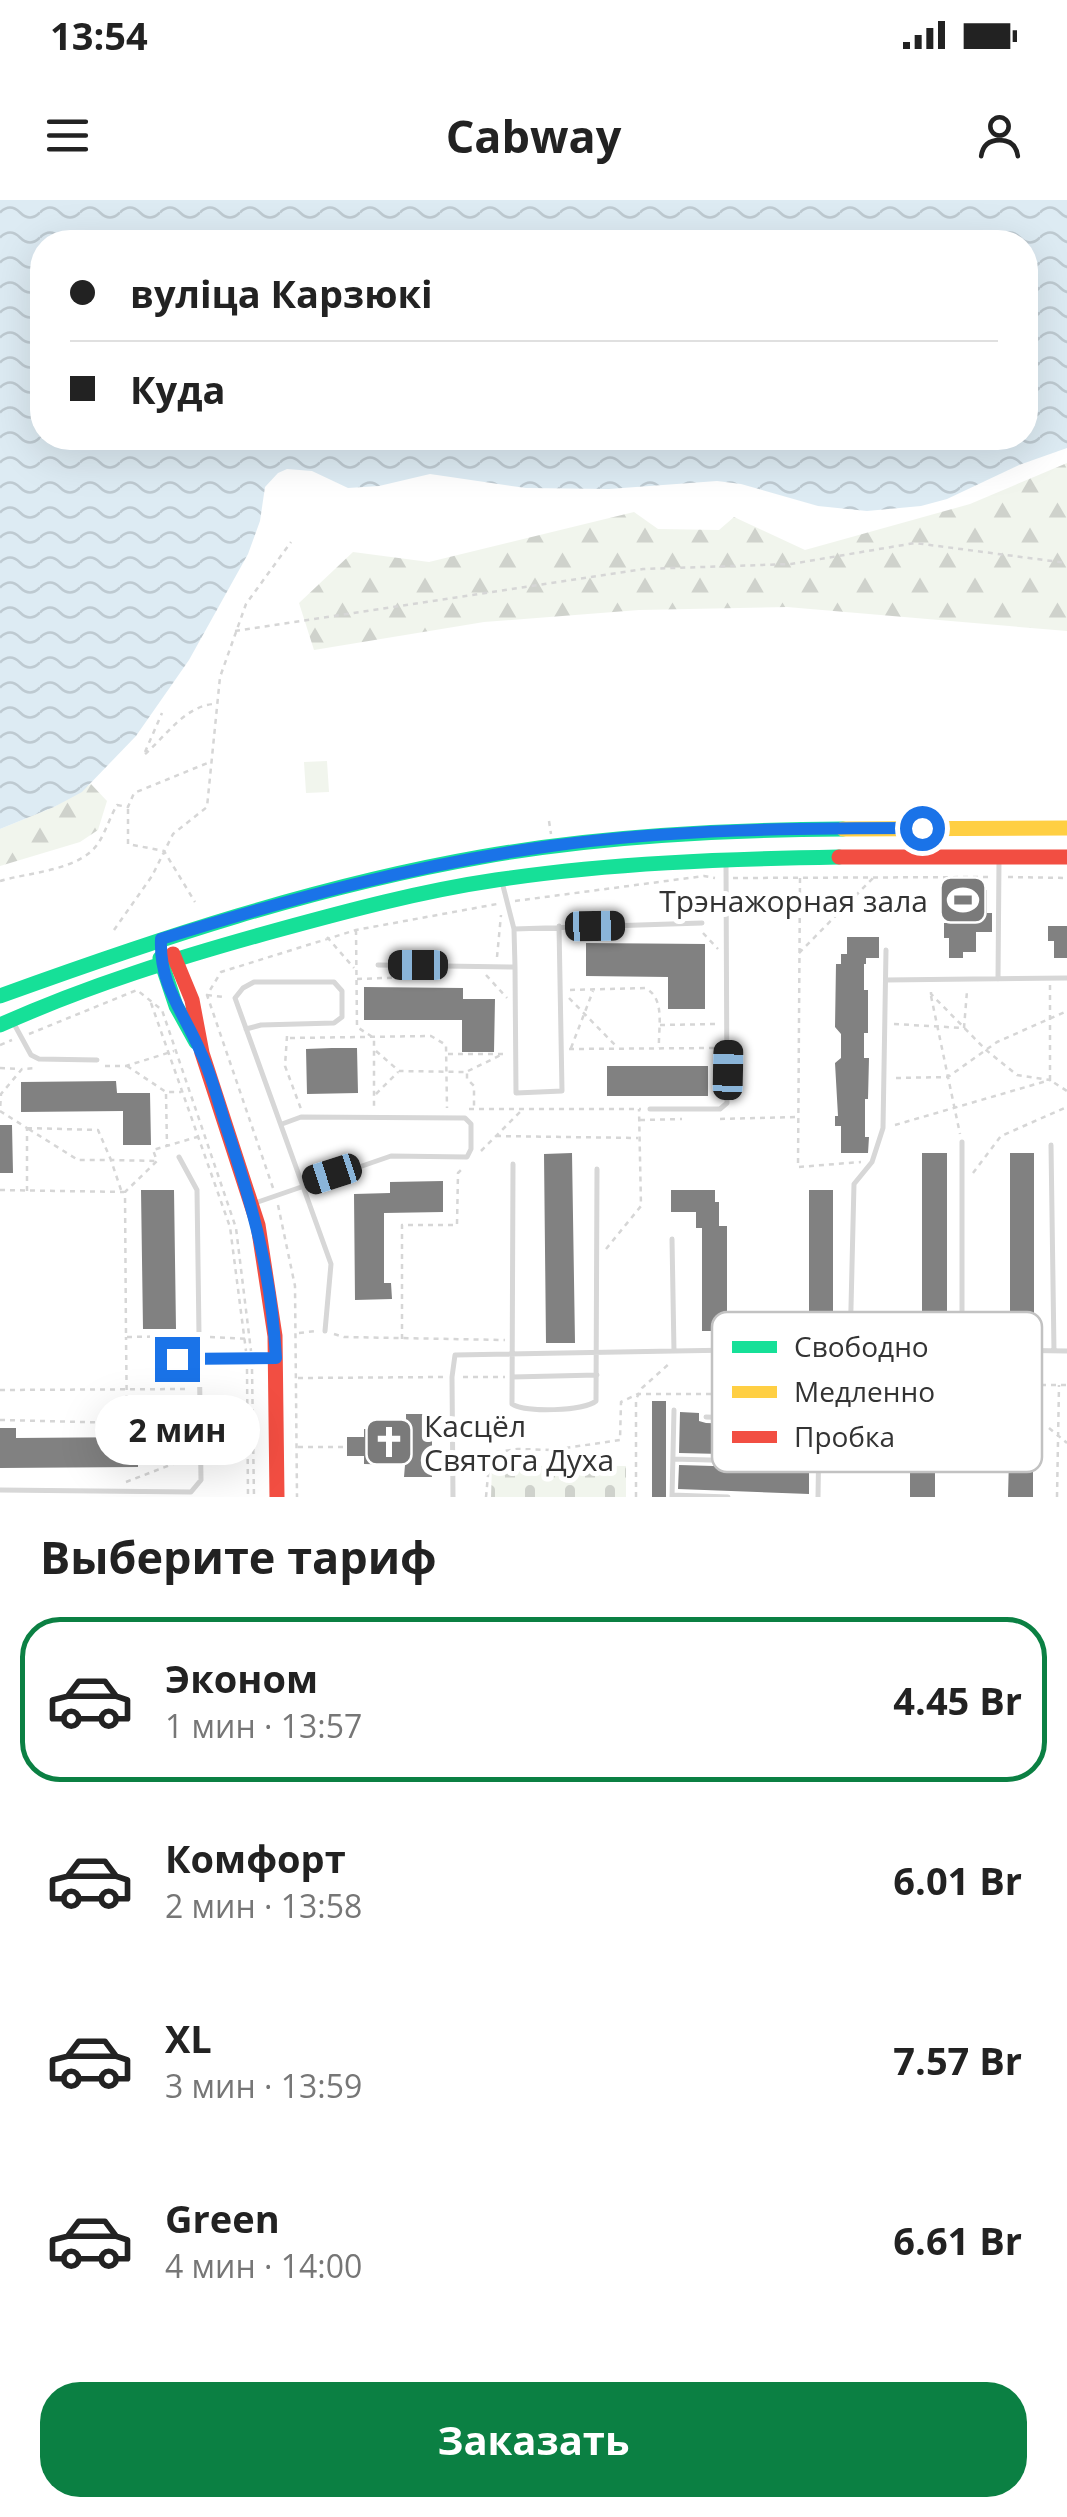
<!DOCTYPE html>
<html lang="ru">
<meta charset="utf-8">
<style>
body{margin:0;font-family:"Open Sans",sans-serif;background:#f2f2f2;color:#222;height:100vh;display:flex;flex-direction:column;font-size:38px;white-space:nowrap}
*{box-sizing:border-box;margin:0}
p{font-size:32px;color:#767676}
.icon{flex:none;width:55px;height:55px;fill:none;stroke:currentColor;stroke-width:2;stroke-linecap:round;stroke-linejoin:round}
.map{position:relative;height:1297px;overflow:hidden}
.sheet{display:flex;flex-direction:column;background:#fff;flex:1}
.sheet>*{flex:none}
.hud{position:absolute;left:30px;top:30px;width:1008px;height:220px;border-radius:40px;box-shadow:0 10px 40px #0002;display:grid;align-content:center;height:220px;padding:0 40px;background:#fff}
.end{position:absolute;width:45px;height:45px;margin:-22px;border:12px solid #1a73e8;background:#fff;box-shadow:0 0 0 5px #fff}
.from{border-radius:50%}
.bubble{position:absolute;height:70px;border-radius:35px;background:#fff;box-shadow:0 10px 40px #0002;font-size:32px;font-weight:700;line-height:70px;text-align:center}
.car{position:absolute;width:30px;height:60px;margin:-30px -15px;border-radius:12px;box-shadow:0 0 8px 2px #0007;background:linear-gradient(#222 24%,#8ab4d8 0 40%,#222 0 76%,#8ab4d8 0 86%,#222 0)}
.hud b{display:flex;align-items:center;gap:35px;height:95px;font-size:38px}
.hud b+b{border-top:2px solid #e0e0e0}
.hud i{width:25px;height:25px;background:#222}
ul{padding:0;list-style:none}
li{display:flex;align-items:center;gap:30px;height:165px;margin:0 20px 15px;padding:0 20px;border:5px solid transparent;border-radius:40px}
li div{flex:1}
li b{display:block;font-size:38px}
li em{font-style:normal;font-weight:700}
li.selected{border-color:#0b8043}
li>.icon{width:90px;height:90px;stroke-width:1.5}
h2{padding:0 40px;font-size:45px;line-height:120px}
.action{display:flex;gap:20px;margin-top:auto;padding:20px 40px}
.action a{flex:1;height:115px;border-radius:40px;background:#0b8043;color:#fff;font-size:40px;font-weight:700;line-height:115px;text-align:center}
.status{display:flex;justify-content:space-between;align-items:center;height:70px;padding:0 50px;background:#fff;direction:ltr}
.status svg{height:28px;fill:currentColor}
header{display:flex;justify-content:space-between;align-items:center;height:130px;padding:0 40px;background:#fff;font-size:45px;font-weight:700}
.map>svg:first-child{display:block}
.forest{fill:url(#forest-firs)}
.cemetery{fill:url(#cemetery-stones)}
.pitch{fill:#f1f5ed}
.water{fill:url(#water-waves);fill-rule:evenodd}
.building{fill:#818181}
.lines{fill:none;stroke-linecap:round;stroke-linejoin:round}
.path{stroke:#d6d6d6;stroke-width:2.5;stroke-dasharray:5 5;stroke-linecap:butt}
.lane{stroke:#d7d7d7;stroke-width:5}
.fast{stroke:#16e098;stroke-width:15}
.slow{stroke:#ffcf43;stroke-width:15}
.jam{stroke:#f24e42;stroke-width:15}
.route{stroke:#1a73e8;stroke-width:12}
.labels{text-anchor:middle;dominant-baseline:central;stroke-width:10;stroke-linejoin:round;paint-order:stroke}
.poi-label{font-size:30px;fill:#333;stroke:#fff;text-anchor:end}
.key{fill:#fff;stroke:#c2c2c2;stroke-width:2.5}
.key-label{font-size:28px;fill:#333}
</style>
<div class="status"><b>13:54</b><svg viewBox="0 0 49 12"><path d="M0 12V9h3v3zM5 12V6h3v6zM10 12V3h3v9zM15 12V0h3v12zM26 1h20v11H26zM47 4h2v5h-2z"/></svg></div>
<header><svg class="icon" aria-label="menu" viewBox="0 0 24 24"><path d="M4 6h16M4 12h16M4 18h16"/></svg>Cabway<svg class="icon" aria-label="person" viewBox="0 0 24 24"><circle cx="12" cy="8" r="4"/><path d="M4 21q1-7 8-7t8 7"/></svg></header>
<div class="map">
<svg width="1067" height="1297" viewBox="0 0 1067 1297">
<defs>
<pattern id="forest-firs" width="22" height="20" patternUnits="userSpaceOnUse" patternTransform="scale(2.5)"><rect width="22" height="20" fill="#f1f5ed"/><path d="M5 1l3.5 6h-7zM16 11l3.5 6h-7z" fill="#cfd2cc"/></pattern>
<pattern id="cemetery-stones" width="16" height="16" patternUnits="userSpaceOnUse" patternTransform="scale(2.5)"><rect width="16" height="16" fill="#f1f5ed"/><path d="M2 7V4a2 2 0 0 1 4 0v3zM10 15v-3a2 2 0 0 1 4 0v3z" fill="#cfd2cc"/></pattern>
<pattern id="water-waves" width="16" height="10" patternUnits="userSpaceOnUse" patternTransform="scale(2.5)"><rect width="16" height="10" fill="#ddebf3"/><path d="M0 5q4-4 8 0t8 0" fill="none" stroke="#becad1"/></pattern>
</defs>
<rect width="100%" height="100%" fill="#fff"/>
<!-- forest -->
<path class="forest" d="M1067 263V431L787 407 639 410 484 422 314 450 299 403 353 352 429 362 634 312 658 329 719 330 734 317 805 350 970 304Z
M91 584 107 601 98 630 80 642 0 666V629L54 607Z"/>
<!-- cemetery -->
<path class="cemetery" d="M492 1266H626V1297H491Z"/>
<!-- pitch -->
<path class="pitch" d="M327 561 329 592 306 593 304 562Z"/>
<!-- water -->
<path class="water" d="M0 0H1067V248L1019 265 947 299 921 306 867 311 818 306 741 284 717 281 609 289 526 288 430 274 379 286 348 288 312 271 287 269 278 273 265 287 260 321 248 354 189 460 136 536 82 592 54 607 0 629ZM42 42H1025V238H42Z"/>
<!-- building -->
<path class="building" d="M975 690H987V713H992V732H976V752H963V758H949V738H944V723H960V695H975Z
M1048 726H1067V758H1054V741H1048Z
M847 737H879V758H866V764H864V790H868V833H864V858H869L868 899H865V937H869L868 953H841V926H835V916H838L835 863 841 858V834L835 827 836 764H841V754H847Z
M586 743 705 744V809H668V777L586 776Z
M364 787 463 788V799H495L494 852H462V820H364Z
M332 848H357L358 893 307 894 306 849Z
M607 866H708V896H607Z
M116 881 117 893H150L151 945H123V911L21 912V882Z
M0 925H12L13 973H0Z
M572 953 575 1143H546L544 954Z
M922 953H947V1117H922Z
M1010 953H1034V1117H1010Z
M443 981V1012L384 1013V1083H391L392 1099 355 1100 354 994 390 993V982Z
M141 990H174L176 1129H143Z
M671 990H715V1002H719V1026H727V1131H702V1028H696V1012H671Z
M809 990H833V1131H809Z
M172 1197V1255H138V1267L0 1268V1228H16V1238L145 1237V1198Z
M652 1201H666V1297H652Z
M801 1209H812L810 1256 679 1253 680 1212 699 1213V1221L706 1223 789 1226 798 1224Z
M406 1214H432V1277H404L405 1265 364 1264V1256H347V1237H364V1229H406Z
M946 1239H1000V1244H1033V1297H1008L1009 1258 935 1257V1297H910V1244H946Z
M679 1265 809 1269V1294L678 1289Z"/>
<g class="lines">
<!-- path -->
<path class="path" d="M235 431 643 369 791 364 915 343 1067 363
M145 552 162 513
M145 554C166 536 184 507 213 504
M128 609V644L164 651 195 702
M549 621 551 634
M1008 677 1067 678
M733 678 990 677
M800 678 798 967 861 962
M0 681C29 672 81 671 99 642 105 633 110 617 117 605L128 607 134 593 210 562
M515 701 704 676 715 678
M114 730 152 676 173 634 207 607 220 477 246 404 291 342
M356 730 357 827 374 838V907
M703 733 718 749
M327 737 354 768
M799 753 874 677
M497 757 501 715
M486 775 507 798
M357 779 439 776
M1050 785V880L1067 891
M570 790 645 788C666 798 658 828 659 848
M207 795 223 797
M931 796 960 934
M569 798 616 846
M151 803 230 1027 246 1151
M894 824 964 828 967 791
M660 825 717 824
M29 834 137 790 162 810 236 1028 251 1151
M287 836 285 866 301 909
M290 838 431 836 446 845 447 908
M0 845 12 840
M571 848 593 791
M569 849 716 848
M376 851 399 871 467 872V879L474 886V908
M448 854H505
M105 866H126L174 851
M127 866 166 892H181
M0 868 18 869
M468 871 501 855
M896 878 948 877 997 842 1067 811
M166 894 167 946
M376 894 398 872
M469 909H641
M720 919 797 917
M640 920 682 919
M895 925 1050 880 1017 875 986 850 931 794V790
M27 928 98 930 111 960H78Z
M496 936 638 938
M481 951 521 911
M973 973 1001 936 1067 907
M273 988 207 795 221 772 356 730 497 704
M0 990 124 992
M121 990 111 960 157 961
M27 991V928L0 911 1 894 22 869 37 868
M278 1005 295 1086 297 1297
M606 1049 641 1006 639 909
M299 1133 316 1131
M334 1134 344 1137 505 1140
M192 1136 126 1137 125 992 157 961 153 950 197 937
M210 1137 250 1139
M402 1139V1025H457L458 973 464 967
M925 1139 952 1122
M247 1169 248 1297
M252 1169 254 1297
M463 1177H505
M298 1178 445 1177
M831 1185H1067
M0 1190 188 1189
M829 1193 854 1173 896 1167 900 1160
M0 1220 127 1223 126 1137
M1049 1228 1067 1243
M971 1239 972 1185
M298 1247H347
M126 1282 191 1257V1260
M486 1297 490 1253 518 1249 552 1250 620 1240 621 1202 638 1194H789
M636 1297V1199L642 1188 670 1163
M1057 1297 1059 1185"/>
<!-- lane -->
<path class="lane" d="M502 682 514 729 702 723
M378 765 515 767 514 729
M515 767 516 893 562 891 559 726
M998 779 999 660
M886 780 1067 778
M13 822 31 855 39 859 97 860
M246 829 261 825 334 823 342 817V791L334 782H254L243 788 235 798 331 1064 325 1131
M650 909H720L727 903 726 662
M962 942V1149
M1051 945 1054 1151
M513 964 512 1204C525 1213 584 1211 596 1201L597 969
M255 1003 391 956 467 957 471 949V924L465 918 301 917 282 924
M672 1039 674 1151 850 1148 1067 1151
M156 1159 273 1158
M512 1177 597 1175
M706 1217 789 1220C803 1191 817 1158 850 1148L854 984 872 962 883 928 886 750
M673 1259 819 1263
M0 1290 191 1292 201 1280 197 990 179 957
M672 1295 728 1297
M453 1297 452 1177 455 1155 674 1151
M672 1297 674 1210
M818 1297 820 1170"/>
<!-- fast -->
<path class="fast" d="M160 758 176 806 196 842
M0 796C157 739 316 686 481 657 600 636 722 630 843 629
M0 825C89 785 180 757 274 731 347 711 421 691 496 680 609 663 725 659 839 657"/>
<!-- slow -->
<path class="slow" d="M843 629 1067 628"/>
<!-- jam -->
<path class="jam" d="M839 657H1067
M173 754 192 800 202 853 258 1025 275 1136 277 1297"/>
</g>
<g class="lines">
<!-- route -->
<path class="route" d="M177 1159 276 1158C271 1071 253 1007 226 926 218 902 212 876 201 853 184 812 159 786 161 739 289 699 418 664 551 646 674 629 799 628 922 628"/>
</g>
<!-- icons -->
<defs>
<g id="stadium-square" transform="scale(2.5)"><rect x="-9" y="-9" width="18" height="18" rx="4" fill="#7a7a7a" stroke="#fff"/><path d="M0-5a6.5 5 0 1 0 0 10a6.5 5 0 1 0 0-10ZM-3.5-1.8h7v3.6h-7Z" fill="#fff"/></g>
<g id="church-square" transform="scale(2.5)"><rect x="-9" y="-9" width="18" height="18" rx="4" fill="#7a7a7a" stroke="#fff"/><path d="M-1.2-6h2.4v3.5h3.3v2.4h-3.3V6h-2.4V-.1h-3.3v-2.4h3.3Z" fill="#fff"/></g>
</defs>
<g fill-rule="evenodd">
<use href="#stadium-square" x="963" y="700"/>
<use href="#church-square" x="389" y="1242"/>
</g>
<g class="labels">
<!-- poi labels -->
<g class="poi-label">
<text x="928" y="700">Трэнажорная зала</text>
<text x="424" y="1225" text-anchor="start">Касцёл<tspan x="424" dy="34">Святога Духа</tspan></text>
</g>
</g>
<!-- legend -->
<rect x="712" y="1112" width="330" height="160" rx="15" class="key"/>
<rect x="732" y="1141" width="45" height="12" fill="#16e098"/>
<rect x="732" y="1186" width="45" height="12" fill="#ffcf43"/>
<rect x="732" y="1231" width="45" height="12" fill="#f24e42"/>
<g class="key-label">
<text x="794" y="1157">Свободно</text>
<text x="794" y="1202">Медленно</text>
<text x="794" y="1247">Пробка</text>
</g>
</svg>
<i class="end from" style="left:922px;top:628px"></i>
<i class="end" style="left:177px;top:1159px"></i>
<div class="bubble" style="left:95px;top:1195px;width:165px">2 мин</div>
<i class="car" style="left:595px;top:726px;rotate:89deg"></i>
<i class="car" style="left:418px;top:765px;rotate:270deg"></i>
<i class="car" style="left:728px;top:870px;rotate:1deg"></i>
<i class="car" style="left:332px;top:974px;rotate:252deg"></i>
<div class="hud">
<b><i class="from"></i>вуліца Карзюкі</b>
<b><i></i>Куда</b>
</div>
</div>
<section class="sheet">
<h2>Выберите тариф</h2>
<ul>
<li class="selected"><svg class="icon" aria-label="car" viewBox="0 0 24 24"><path d="M5 17H2v-5l4-1 3-4h7l3 4 3 1v5h-3M9 17h6M6 11h13"/><circle cx="7" cy="17" r="2"/><circle cx="17" cy="17" r="2"/></svg><div><b>Эконом</b><p>1 мин · 13:57</p></div><em>4.45 Br</em></li>
<li><svg class="icon" aria-label="car" viewBox="0 0 24 24"><path d="M5 17H2v-5l4-1 3-4h7l3 4 3 1v5h-3M9 17h6M6 11h13"/><circle cx="7" cy="17" r="2"/><circle cx="17" cy="17" r="2"/></svg><div><b>Комфорт</b><p>2 мин · 13:58</p></div><em>6.01 Br</em></li>
<li><svg class="icon" aria-label="car" viewBox="0 0 24 24"><path d="M5 17H2v-5l4-1 3-4h7l3 4 3 1v5h-3M9 17h6M6 11h13"/><circle cx="7" cy="17" r="2"/><circle cx="17" cy="17" r="2"/></svg><div><b>XL</b><p>3 мин · 13:59</p></div><em>7.57 Br</em></li>
<li><svg class="icon" aria-label="car" viewBox="0 0 24 24"><path d="M5 17H2v-5l4-1 3-4h7l3 4 3 1v5h-3M9 17h6M6 11h13"/><circle cx="7" cy="17" r="2"/><circle cx="17" cy="17" r="2"/></svg><div><b>Green</b><p>4 мин · 14:00</p></div><em>6.61 Br</em></li>
</ul>
<div class="action"><a>Заказать</a></div>
</section>
